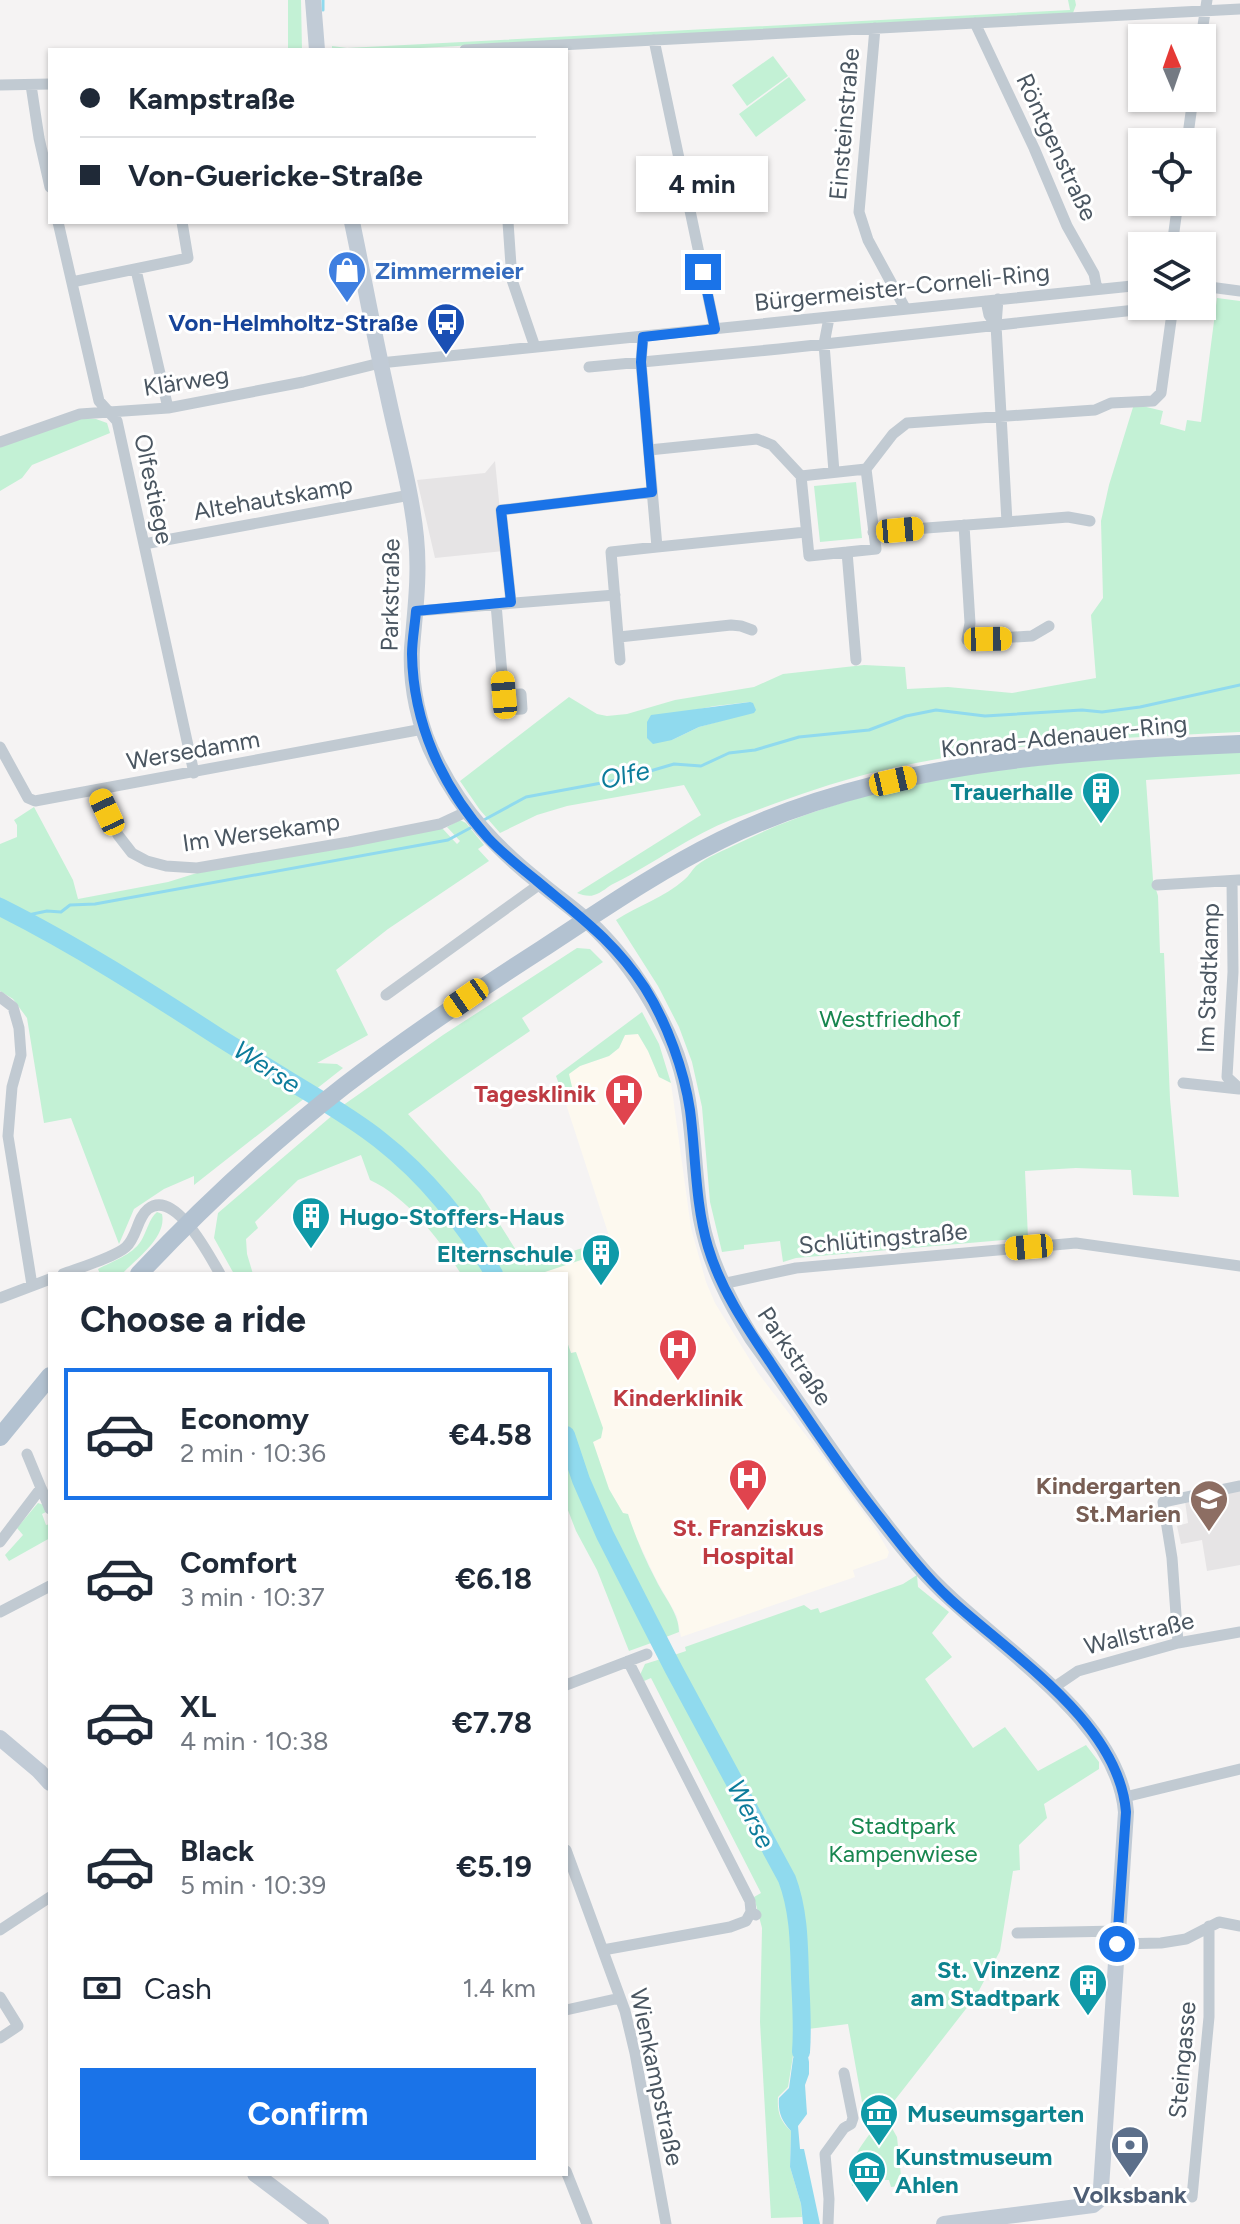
<!DOCTYPE html>
<meta charset="utf-8">
<style>
body{margin:0;font-family:Figtree,sans-serif;background:#f2f2f3;color:#1f2937;height:100vh;display:flex;flex-direction:column;font-size:30px;white-space:nowrap}
*{box-sizing:border-box;margin:0}
p{font-size:26px;color:#747a83}
.icon{flex:none;width:44px;height:44px;fill:none;stroke:currentColor;stroke-width:2;stroke-linecap:round;stroke-linejoin:round}
.map{position:relative;flex:1;overflow:hidden}
.details{position:absolute;left:48px;top:1272px;width:520px;height:904px;display:flex;flex-direction:column;background:#fff;border-radius:0px;box-shadow:0 2px 6px #0004}
.details>*{flex:none}
.top-card{position:absolute;left:48px;top:48px;width:520px;height:176px;border-radius:0px;box-shadow:0 2px 6px #0004;display:grid;align-content:center;height:176px;padding:0 32px;background:#fff}
.needle{width:52px;rotate:358deg}
.buttons{position:absolute;left:1128px;top:24px;display:grid;gap:16px}
.buttons a{display:grid;place-items:center;width:88px;height:88px;border-radius:0px;background:#fff;box-shadow:0 2px 6px #0004;font-size:40px}
.end{position:absolute;width:36px;height:36px;margin:-18px;border:10px solid #1a73e8;background:#fff;box-shadow:0 0 0 4px #fff}
.from{border-radius:50%}
.bubble{position:absolute;height:56px;border-radius:0px;background:#fff;box-shadow:0 2px 6px #0004;font-size:26px;font-weight:700;line-height:56px;text-align:center}
.car{position:absolute;width:24px;height:48px;margin:-24px -12px;border-radius:10px;box-shadow:0 0 6px 2px #0007;background:linear-gradient(#f5c518 24%,#345 0 40%,#f5c518 0 76%,#345 0 86%,#f5c518 0)}
.top-card b{display:flex;align-items:center;gap:28px;height:76px;font-size:30px}
.top-card b+b{border-top:2px solid #e0e1e3}
.top-card i{width:20px;height:20px;background:#1f2937}
ul{padding:0;list-style:none}
li{display:flex;align-items:center;gap:24px;height:132px;margin:0 16px 12px;padding:0 16px;border:4px solid transparent;border-radius:0px}
li div{flex:1}
li b{display:block;font-size:30px}
li em{font-style:normal;font-weight:700}
li.selected{border-color:#1a73e8}
li>.icon{width:72px;height:72px;stroke-width:1.5}
h2{padding:0 32px;font-size:36px;line-height:96px}
.pay{display:flex;align-items:center;gap:20px;height:88px;padding:0 32px;font-size:30px}
.pay p{margin-inline-start:auto}
.cta{display:flex;gap:16px;margin-top:auto;padding:16px 32px}
.cta a{flex:1;height:92px;border-radius:0px;background:#1a73e8;color:#fff;font-size:32px;font-weight:700;line-height:92px;text-align:center}
.map>svg:first-child{display:block}
.commercial{fill:#fdf9ef}
.education{fill:#e6e4e5}
.green{fill:#c3f1d5;fill-rule:evenodd}
.water{fill:#90daee}
.lines{fill:none;stroke-linecap:round;stroke-linejoin:round}
.stream{stroke:#90daee;stroke-width:3}
.river{stroke:#90daee;stroke-width:18}
.street{stroke:#c1cad2;stroke-width:11}
.secondary{stroke:#c1cbd6;stroke-width:16}
.primary{stroke:#b3c2d1;stroke-width:18}
.route{stroke:#1a73e8;stroke-width:10}
.labels{text-anchor:middle;dominant-baseline:central;stroke-width:6;stroke-linejoin:round;paint-order:stroke}
.street-label{font-size:24px;fill:#4a5661;stroke:#fff}
.shop-label{font-size:24px;font-weight:bold;fill:#366cbe;stroke:#fff;text-anchor:start}
.transit-label{font-size:24px;font-weight:bold;fill:#164399;stroke:#fff;text-anchor:end}
.culture-label{font-size:24px;font-weight:bold;fill:#0d838f;stroke:#fff;text-anchor:end}
.park-label{font-size:24px;fill:#17864f;stroke:#fff}
.health-label{font-size:24px;font-weight:bold;fill:#be3a42;stroke:#fff}
.education-label{font-size:24px;font-weight:bold;fill:#785e54;stroke:#fff;text-anchor:end}
.service-label{font-size:24px;font-weight:bold;fill:#4e5e75;stroke:#fff}
.water-label{font-size:26px;font-style:italic;fill:#0c7c9b;stroke:#fff}
</style>
<div class="map">
<svg width="1240" height="2224" viewBox="0 0 1240 2224">
<rect width="100%" height="100%" fill="#f5f3f3"/>
<!-- commercial -->
<path class="commercial" d="M638 1034 648 1051 659 1077 671 1083 691 1228 706 1282 715 1303 758 1373 818 1451 878 1533 889 1552 887 1558 853 1570 855 1577 681 1637 677 1616 656 1579 633 1530 628 1514 623 1513 609 1489 593 1442 601 1438 575 1352 571 1353 566 1339V1274L539 1273 593 1256 598 1243 610 1239 565 1101 571 1098 568 1074 580 1066 609 1056 619 1048 625 1035Z"/>
<!-- education -->
<path class="education" d="M495 461 504 551 435 558 417 480 485 473Z
M1240 1491V1565L1207 1571 1202 1540 1181 1544 1177 1526 1188 1523 1185 1501Z"/>
<!-- green -->
<path class="green" d="M288 0H301L302 50H288Z
M1068 0H1075L1076 5 1073 13 382 50H332V46L347 48 1070 10Z
M773 56 788 76 747 106 732 85Z
M789 77 806 100 756 137 739 114Z
M1217 298 1240 301V732C1117 738 991 743 871 773 824 785 779 802 733 819 691 835 655 863 615 883 608 886 602 893 594 895 589 897 582 895 577 893L701 815 684 785 567 806 537 815 500 833 480 810 460 781 569 697 597 714 607 716 627 714 675 700 754 687 783 674 864 665 905 667 907 689 948 687 1012 693 1096 678 1091 615 1103 598 1101 521 1109 485 1134 404 1163 411 1160 424 1185 431 1187 420 1201 422ZM750 702 731 718 699 727 672 740 678 713 715 706Z
M80 418 96 419 107 423 110 433 32 465 22 478 0 491V447Z
M856 482 862 538 820 542 814 486Z
M1240 752V774L1146 780 1153 880 1158 896 1160 953H1164L1170 1099 1179 1197 1133 1195 1131 1170 1076 1168 1025 1171 1028 1238 796 1258 783 1262 780 1241 744 1245V1249L722 1252 710 1202 702 1107 692 1062 679 1027 658 986 616 920C637 906 665 897 684 880 689 876 692 870 696 866 708 856 725 850 739 843 889 769 1075 759 1240 752Z
M34 807 73 880 78 899 168 882 197 873 442 828 457 844 460 841 447 827 460 820 466 823 484 845 478 849 489 861 388 929 336 970 368 1035 317 1063 337 1064 343 1068 194 1185V1176L164 1189 134 1209 119 1244 71 1118 44 1123 27 1018 13 999 0 991V914L21 924 41 928 28 915 0 897V844L17 837V825L14 820Z
M577 948 590 949 603 962 522 1018 530 1031 408 1114 480 1193 526 1266 598 1243 593 1256 539 1274H499C474 1231 442 1190 406 1156 386 1138 364 1122 342 1106L443 1035Z
M642 1012 659 1044 671 1083 659 1077 648 1051 638 1034 625 1035 619 1048 609 1056 580 1066 569 1074 573 1091 571 1098 565 1101 556 1076Z
M334 1114C349 1124 366 1134 380 1146 422 1181 462 1226 489 1274H461C440 1240 407 1197 370 1180L361 1155 298 1180 255 1222 258 1228 246 1239 247 1254 253 1274H234L214 1238 218 1213Z
M157 1212 162 1214C167 1237 137 1258 122 1274H100L98 1269C113 1261 132 1255 141 1241 147 1231 149 1219 157 1212Z
M566 1339 571 1353 576 1352 603 1428 601 1438 593 1442 609 1489 623 1513 628 1514C635 1536 645 1559 656 1580 664 1597 679 1613 679 1632L666 1637 608 1533 585 1480 566 1421Z
M566 1447 578 1483 602 1537 654 1642 629 1651 597 1570 576 1531 566 1505Z
M38 1503 44 1505 46 1512 42 1514 46 1525 50 1524V1538L9 1561 5 1555 23 1535 17 1528Z
M917 1575 918 1587 949 1612 932 1633 952 1657 925 1679 973 1748 1005 1727 1038 1771 1086 1745 1099 1762V1769L1044 1804 1047 1818 1019 1845 1020 1870 1013 1871 1000 1951 976 1996 884 2114 897 2137 902 2186 891 2187 889 2180H876L852 2186C849 2160 857 2152 871 2132L864 2113 848 2024 808 2029C806 1979 809 1926 793 1878L674 1655 686 1651 685 1647 804 1605 811 1610 818 1608 820 1613 903 1584Z
M664 1658 782 1881 788 1898 793 1932 797 2031 788 2087 778 2097C777 2112 780 2121 791 2131L790 2167 801 2204 802 2217 771 2218 760 2022 762 1928 754 1897 761 1893 651 1678 644 1681 640 1675 645 1664Z"/>
<!-- water -->
<path class="water" d="M750 702 753 703 756 710 754 713 699 727 672 740 653 744 647 738V722L651 715Z
M0 897 28 915 43 929 21 924 0 914Z
M803 2028 809 2062V2074L805 2085 807 2114 798 2126 800 2149H804L820 2224H803L801 2204 790 2167 791 2131C781 2120 778 2112 779 2098L789 2088 793 2059Z"/>
<g class="lines">
<!-- stream -->
<path class="stream" d="M323 0V10
M482 821 526 797 623 779 674 764 701 766 729 753 755 750 799 737 869 730 906 716 936 710 985 716 1082 710 1102 712 1140 707 1240 685
M28 915 47 911 61 912 70 905 95 904 448 840 472 827"/>
<!-- river -->
<path class="river" d="M0 907C76 945 149 992 220 1038 243 1052 265 1066 288 1080 319 1099 351 1117 380 1140 425 1175 465 1224 494 1274
M566 1435 581 1480 605 1535 673 1668 787 1879C799 1911 799 1944 800 1977 801 2002 803 2026 801 2052"/>
<!-- street -->
<path class="street" d="M975 23 1034 148 1067 226 1094 274 1097 289
M875 28 859 212 868 240 905 308
M1201 38 1207 0
M654 40 715 329
M465 50 1240 9
M0 85 50 84
M31 85 39 138 50 187
M1187 142 1193 98
M58 222 99 401 117 421 194 773
M508 222 512 280 535 347
M1172 246 1178 202
M136 270 168 408
M72 282 188 258 182 222
M1202 286 1240 291
M986 301 989 315 996 325
M829 318 824 344 834 472
M589 367 779 349 1172 306
M0 442 80 414 168 408 303 382 380 363 1142 285
M649 450 757 439 772 445 801 476
M866 469 876 549 809 556 801 476 866 469 893 434 907 423 1095 410 1111 403 1153 401 1161 393 1173 306
M1007 522 1068 517 1090 521
M964 525 970 623 967 640 1032 636 1049 626
M873 532 1007 522 996 325 998 299
M144 544 410 495
M657 547 806 532
M847 552 856 660
M511 602 501 510 652 492
M496 604 505 710 522 709 521 694 504 695
M416 611 615 595
M619 637 731 625 741 626 752 630
M620 660 611 552 657 547 641 362 643 337
M0 747 28 798 35 801 423 729
M96 790 118 835 132 853 147 861 166 866 197 868 349 842 440 824 468 811
M1232 881 1233 972 1227 1077 1240 1089
M1157 885 1239 880
M386 995 540 884
M0 997 13 1007 19 1028 21 1055 12 1087 8 1136 32 1285
M1183 1083 1239 1089
M63 1274C79 1268 115 1257 126 1247 137 1237 137 1218 148 1209 175 1188 210 1257 220 1274
M722 1284 796 1268 1076 1243 1240 1266
M0 1298 50 1279
M27 1454 41 1488
M0 1542 41 1488 50 1509
M0 1612 50 1586
M1178 1643 1172 1558 1163 1502 1240 1486
M628 1661 750 1901 751 1912 756 1915
M566 1685 647 1654
M1053 1688 1078 1671 1178 1643 1240 1632
M1125 1797 1240 1769
M566 1850 625 2011 635 2053 666 2224
M0 1930 50 1897
M1017 1933 1118 1931
M1117 1944 1161 1943 1186 1939 1219 1922 1240 1926
M603 1950 730 1927 746 1921 751 1912
M0 1997 18 2026 0 2038
M566 2010 620 1998
M566 2171 587 2224
M1192 2197 1209 2017V1926
M828 2224 829 2199 825 2154 844 2128 851 2124 853 2118 844 2073"/>
<!-- secondary -->
<path class="secondary" d="M313 0 317 50
M352 222C364 279 374 335 387 392 397 440 411 488 416 537 420 575 415 611 412 648 410 686 419 728 437 762 462 812 497 849 540 883 559 899 580 913 597 930 630 963 654 1001 672 1043 696 1099 691 1161 701 1219 709 1262 729 1301 752 1338 807 1414 857 1494 918 1565 979 1638 1118 1711 1126 1812L1101 2188 1099 2200 1093 2205 944 2224
M0 1738 39 1771 50 1783
M255 2174 321 2224"/>
<!-- primary -->
<path class="primary" d="M139 1274C202 1207 271 1143 344 1086 408 1037 475 992 542 949 600 911 658 871 721 840 769 816 823 798 875 785 994 755 1119 749 1240 744
M0 1437 50 1376"/>
</g>
<g class="lines">
<!-- route -->
<path class="route" d="M703 272 715 329 643 337 641 362 652 492 501 510 511 602 416 611C415 625 412 640 412 654 413 723 442 787 488 838 503 854 521 868 537 881 580 917 614 941 645 988 667 1023 684 1070 690 1110 696 1156 695 1203 708 1247 721 1290 745 1325 770 1362 802 1411 834 1459 870 1505 895 1537 920 1571 950 1599 1011 1655 1119 1723 1126 1812L1117 1944"/>
</g>
<!-- icons -->
<defs>
<g id="shop-pin" transform="scale(2)"><path d="M0 17L-7.5 6A9.5 9.5 0 1 1 7.5 6Z" fill="#3f7fe0" stroke="#fff"/><path d="M-5-2.5h2.3a2.7 3.5 0 0 1 5.4 0H5L5.5 6h-11ZM-1.5-2.5h3a1.5 2.3 0 0 0-3 0Z" fill="#fff"/></g>
<g id="bus-pin" transform="scale(2)"><path d="M0 17L-7.5 6A9.5 9.5 0 1 1 7.5 6Z" fill="#1a4fb4" stroke="#fff"/><path d="M-5-6H5V4H4V6H2V4H-2V6H-4V4H-5ZM-3.5-4V0h7V-4ZM-3.5 1.2v1.5H-2V1.2ZM2 1.2v1.5H3.5V1.2Z" fill="#fff"/></g>
<g id="building-pin" transform="scale(2)"><path d="M0 17L-7.5 6A9.5 9.5 0 1 1 7.5 6Z" fill="#0f9aa8" stroke="#fff"/><path d="M-4-6H4V6H1V3H-1V6H-4ZM-2.5-4.3h1.7v1.8h-1.7ZM.8-4.3h1.7v1.8H.8ZM-2.5-1h1.7V.8h-1.7ZM.8-1h1.7V.8H.8Z" fill="#fff"/></g>
<g id="hospital-pin" transform="scale(2)"><path d="M0 17L-7.5 6A9.5 9.5 0 1 1 7.5 6Z" fill="#e0444e" stroke="#fff"/><path d="M-5-5h3v3.5h4V-5h3V5h-3V1.5h-4V5h-3Z" fill="#fff"/></g>
<g id="school-pin" transform="scale(2)"><path d="M0 17L-7.5 6A9.5 9.5 0 1 1 7.5 6Z" fill="#8d6e63" stroke="#fff"/><path d="M0-5L7-2L0 1L-7-2ZM-4 1L0 2.5L4 1V4Q0 6-4 4Z" fill="#fff"/></g>
<g id="museum-pin" transform="scale(2)"><path d="M0 17L-7.5 6A9.5 9.5 0 1 1 7.5 6Z" fill="#0f9aa8" stroke="#fff"/><path d="M0-6L6-3V-2H-6V-3ZM-5-1h2V3h-2ZM-1-1h2V3h-2ZM3-1h2V3H3ZM-6 4H6V6H-6Z" fill="#fff"/></g>
<g id="bank-pin" transform="scale(2)"><path d="M0 17L-7.5 6A9.5 9.5 0 1 1 7.5 6Z" fill="#5c6f8a" stroke="#fff"/><path d="M-6-4H6V4H-6ZM0-2.3a2.3 2.3 0 1 0 0 4.6a2.3 2.3 0 1 0 0-4.6Z" fill="#fff"/></g>
</defs>
<g fill-rule="evenodd">
<use href="#shop-pin" x="347" y="270"/>
<use href="#bus-pin" x="446" y="322"/>
<use href="#building-pin" x="1101" y="791"/>
<use href="#hospital-pin" x="624" y="1093"/>
<use href="#building-pin" x="311" y="1216"/>
<use href="#building-pin" x="601" y="1253"/>
<use href="#hospital-pin" x="678" y="1348"/>
<use href="#hospital-pin" x="748" y="1478"/>
<use href="#school-pin" x="1209" y="1499"/>
<use href="#building-pin" x="1088" y="1983"/>
<use href="#museum-pin" x="879" y="2113"/>
<use href="#bank-pin" x="1130" y="2145"/>
<use href="#museum-pin" x="867" y="2170"/>
</g>
<g class="labels">
<!-- street labels -->
<g class="street-label">
<text transform="translate(844 124) rotate(-85)">Einsteinstraße</text>
<text transform="translate(1057 147) rotate(65)">Röntgenstraße</text>
<text transform="translate(902 287) rotate(-6)">Bürgermeister-Corneli-Ring</text>
<text transform="translate(186 381) rotate(-9)">Klärweg</text>
<text transform="translate(154 489) rotate(78)">Olfestiege</text>
<text transform="translate(273 498) rotate(-10)">Altehautskamp</text>
<text transform="translate(390 595) rotate(-89)">Parkstraße</text>
<text transform="translate(1064 736) rotate(-6)">Konrad-Adenauer-Ring</text>
<text transform="translate(193 750) rotate(-10)">Wersedamm</text>
<text transform="translate(261 832) rotate(-8)">Im Wersekamp</text>
<text transform="translate(1208 978) rotate(-88)">Im Stadtkamp</text>
<text transform="translate(883 1238) rotate(-5)">Schlütingstraße</text>
<text transform="translate(795 1356) rotate(56)">Parkstraße</text>
<text transform="translate(1139 1633) rotate(-14)">Wallstraße</text>
<text transform="translate(1182 2060) rotate(-85)">Steingasse</text>
<text transform="translate(657 2077) rotate(78)">Wienkampstraße</text>
</g>
<!-- shop labels -->
<g class="shop-label">
<text x="375" y="270">Zimmermeier</text>
</g>
<!-- transit labels -->
<g class="transit-label">
<text x="418" y="322">Von-Helmholtz-Straße</text>
</g>
<!-- culture labels -->
<g class="culture-label">
<text x="1073" y="791">Trauerhalle</text>
<text x="339" y="1216" text-anchor="start">Hugo-Stoffers-Haus</text>
<text x="573" y="1253">Elternschule</text>
<text x="1060" y="1969">St. Vinzenz<tspan x="1060" dy="28">am Stadtpark</tspan></text>
<text x="907" y="2113" text-anchor="start">Museumsgarten</text>
<text x="895" y="2156" text-anchor="start">Kunstmuseum<tspan x="895" dy="28">Ahlen</tspan></text>
</g>
<!-- park labels -->
<g class="park-label">
<text x="890" y="1018">Westfriedhof</text>
<text x="903" y="1825">Stadtpark<tspan x="903" dy="28">Kampenwiese</tspan></text>
</g>
<!-- health labels -->
<g class="health-label">
<text x="596" y="1093" text-anchor="end">Tagesklinik</text>
<text x="678" y="1397">Kinderklinik</text>
<text x="748" y="1527">St. Franziskus<tspan x="748" dy="28">Hospital</tspan></text>
</g>
<!-- education labels -->
<g class="education-label">
<text x="1181" y="1485">Kindergarten<tspan x="1181" dy="28">St.Marien</tspan></text>
</g>
<!-- service labels -->
<g class="service-label">
<text x="1130" y="2194">Volksbank</text>
</g>
<!-- water labels -->
<g class="water-label">
<text transform="translate(625 775) rotate(-13)">Olfe</text>
<text transform="translate(267 1067) rotate(33)">Werse</text>
<text transform="translate(751 1814) rotate(63)">Werse</text>
</g>
</g>
</svg>
<div class="buttons">
<a><svg class="needle" viewBox="-14 -14 28 28"><path d="M0-13l5 13h-10z" fill="#e53935"/><path d="M0 13l5-13h-10z" fill="#747a83"/></svg></a>
<a><svg class="icon" aria-label="locate" viewBox="0 0 24 24"><circle cx="12" cy="12" r="6"/><path d="M12 2v4M12 18v4M2 12h4M18 12h4"/></svg></a>
<a><svg class="icon" aria-label="layers" viewBox="0 0 24 24"><path d="M12 4l9 5-9 5-9-5zM3 14l9 5 9-5"/></svg></a>
</div>
<i class="end from" style="left:1117px;top:1944px"></i>
<i class="end" style="left:703px;top:272px"></i>
<div class="bubble" style="left:636px;top:156px;width:132px">4 min</div>
<i class="car" style="left:900px;top:530px;rotate:85deg"></i>
<i class="car" style="left:988px;top:639px;rotate:89deg"></i>
<i class="car" style="left:504px;top:695px;rotate:355deg"></i>
<i class="car" style="left:893px;top:781px;rotate:77deg"></i>
<i class="car" style="left:107px;top:812px;rotate:335deg"></i>
<i class="car" style="left:466px;top:998px;rotate:235deg"></i>
<i class="car" style="left:1029px;top:1247px;rotate:265deg"></i>
<div class="top-card">
<b><i class="from"></i>Kampstraße</b>
<b><i></i>Von-Guericke-Straße</b>
</div>
<section class="details">
<h2>Choose a ride</h2>
<ul>
<li class="selected"><svg class="icon" aria-label="car" viewBox="0 0 24 24"><path d="M5 17H2v-5l4-1 3-4h7l3 4 3 1v5h-3M9 17h6M6 11h13"/><circle cx="7" cy="17" r="2"/><circle cx="17" cy="17" r="2"/></svg><div><b>Economy</b><p>2 min · 10:36</p></div><em>€4.58</em></li>
<li><svg class="icon" aria-label="car" viewBox="0 0 24 24"><path d="M5 17H2v-5l4-1 3-4h7l3 4 3 1v5h-3M9 17h6M6 11h13"/><circle cx="7" cy="17" r="2"/><circle cx="17" cy="17" r="2"/></svg><div><b>Comfort</b><p>3 min · 10:37</p></div><em>€6.18</em></li>
<li><svg class="icon" aria-label="car" viewBox="0 0 24 24"><path d="M5 17H2v-5l4-1 3-4h7l3 4 3 1v5h-3M9 17h6M6 11h13"/><circle cx="7" cy="17" r="2"/><circle cx="17" cy="17" r="2"/></svg><div><b>XL</b><p>4 min · 10:38</p></div><em>€7.78</em></li>
<li><svg class="icon" aria-label="car" viewBox="0 0 24 24"><path d="M5 17H2v-5l4-1 3-4h7l3 4 3 1v5h-3M9 17h6M6 11h13"/><circle cx="7" cy="17" r="2"/><circle cx="17" cy="17" r="2"/></svg><div><b>Black</b><p>5 min · 10:39</p></div><em>€5.19</em></li>
</ul>
<div class="pay"><svg class="icon" aria-label="cash" viewBox="0 0 24 24"><path d="M3 7h18v10H3z"/><circle cx="12" cy="12" r="2"/></svg>Cash<p>1.4 km</p></div>
<div class="cta"><a>Confirm</a></div>
</section>
</div>
